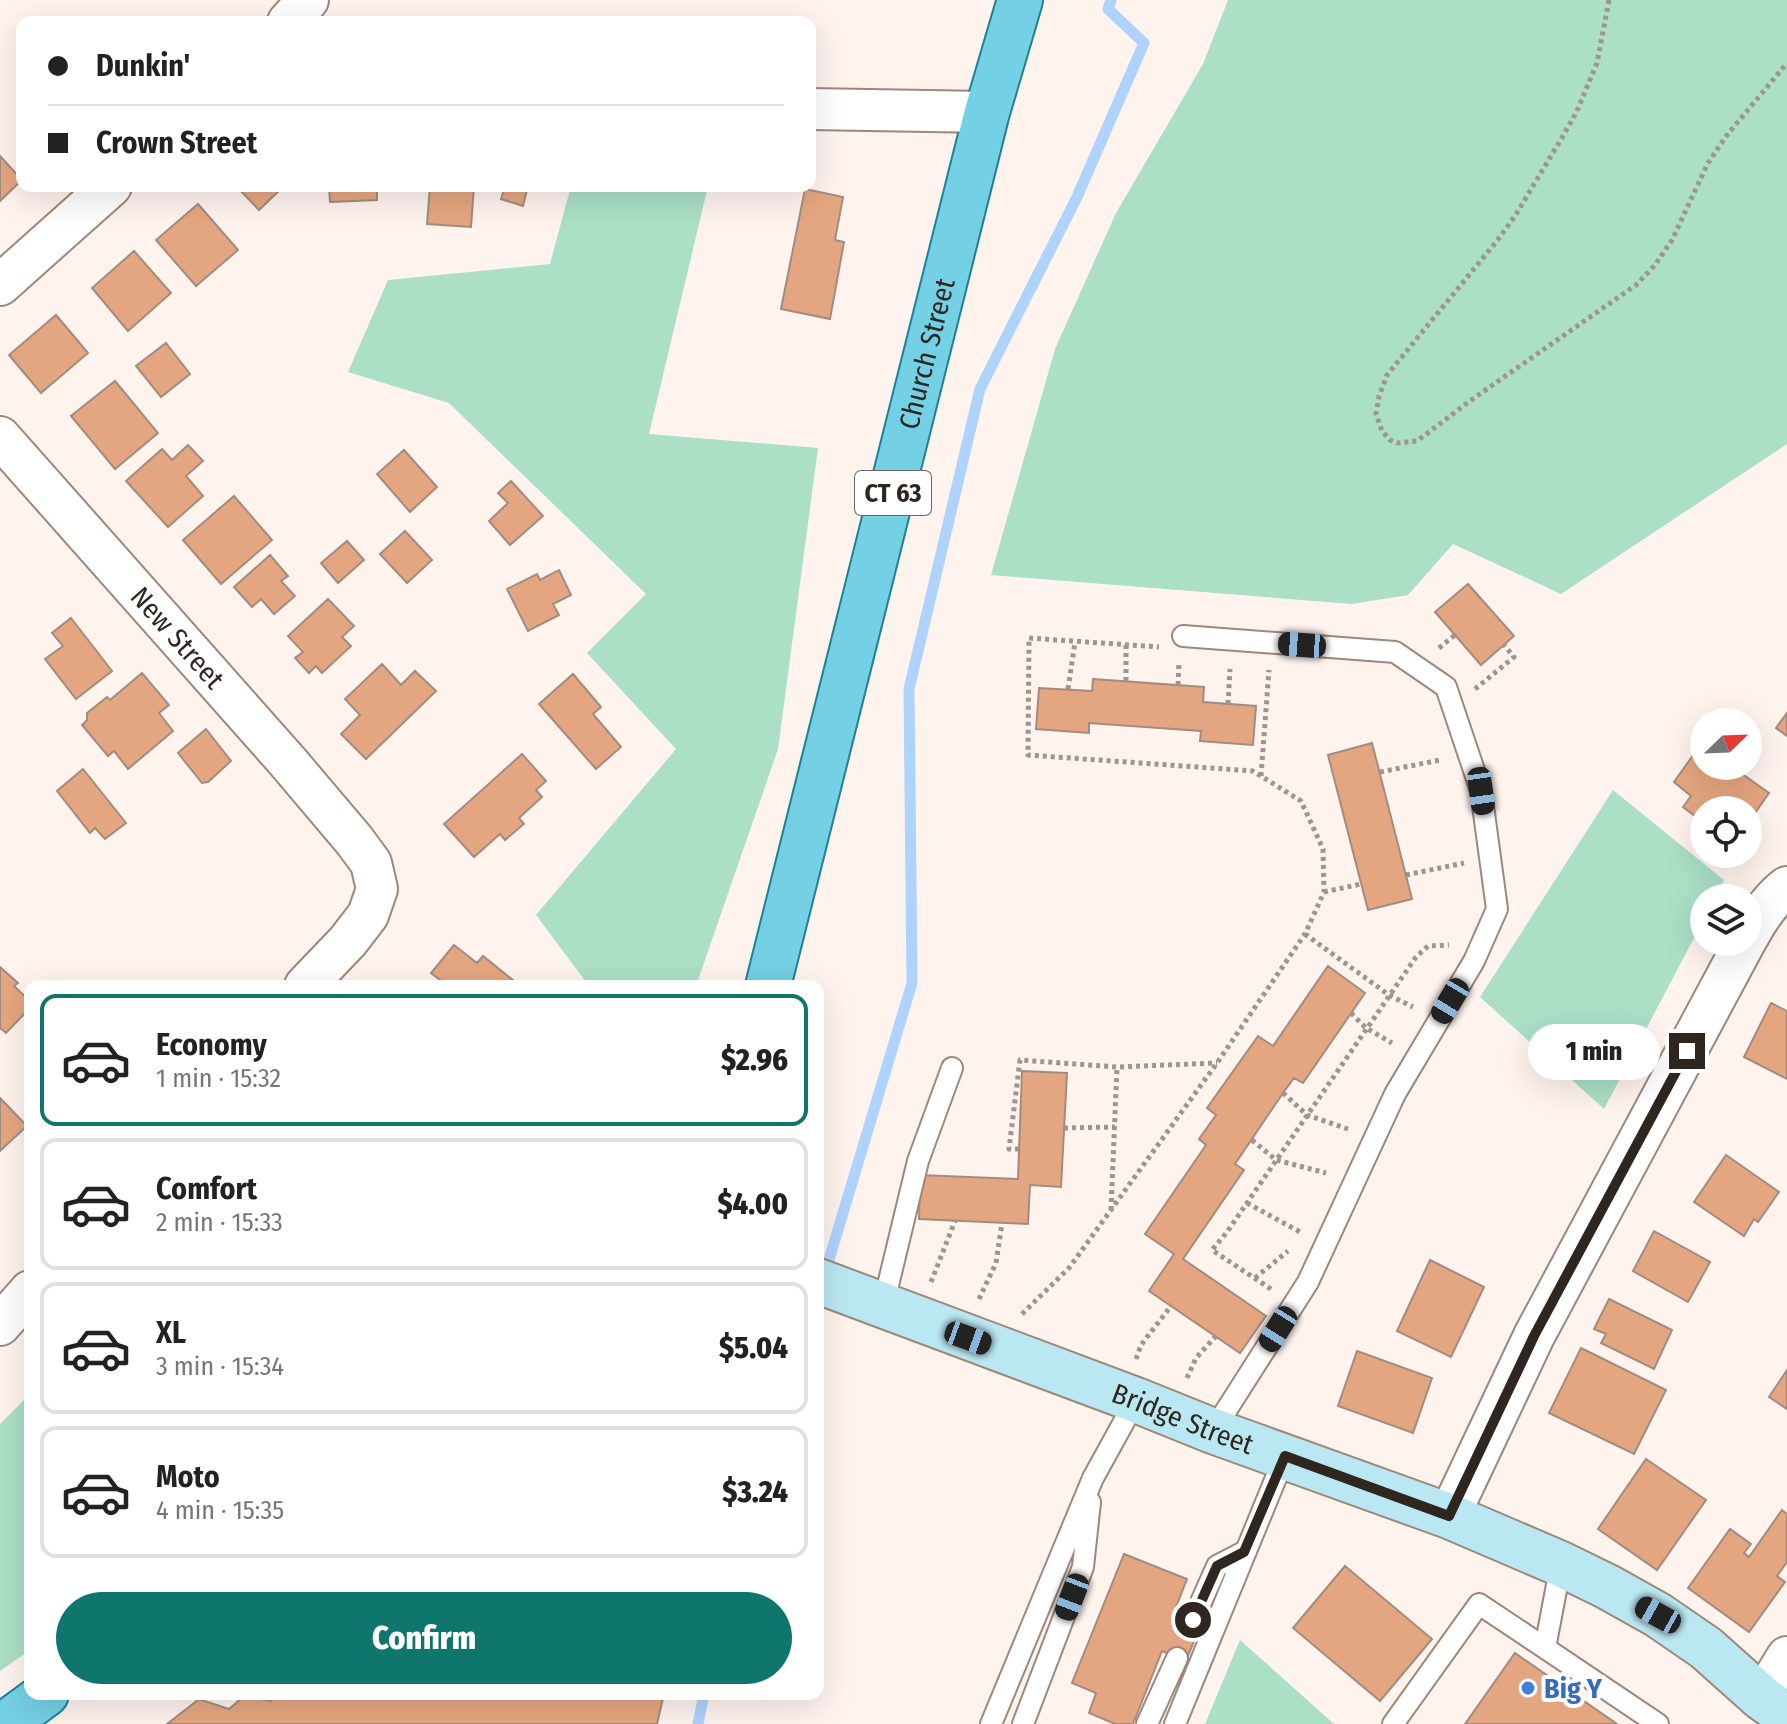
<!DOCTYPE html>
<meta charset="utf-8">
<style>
body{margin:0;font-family:"Fira Sans Condensed",sans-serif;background:#f6f6f6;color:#222;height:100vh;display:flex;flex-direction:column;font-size:30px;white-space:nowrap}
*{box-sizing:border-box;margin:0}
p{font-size:26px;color:#767676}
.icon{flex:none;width:44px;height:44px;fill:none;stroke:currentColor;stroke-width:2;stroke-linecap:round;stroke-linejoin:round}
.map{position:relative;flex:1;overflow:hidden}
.panel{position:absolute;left:24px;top:980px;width:800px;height:720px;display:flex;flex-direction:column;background:#fff;border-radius:16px;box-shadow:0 8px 32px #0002}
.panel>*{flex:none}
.hud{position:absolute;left:16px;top:16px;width:800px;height:176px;border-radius:16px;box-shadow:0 8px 32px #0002;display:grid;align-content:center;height:176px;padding:0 32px;background:#fff}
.needle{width:52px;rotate:67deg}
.controls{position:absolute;left:1690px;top:708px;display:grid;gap:16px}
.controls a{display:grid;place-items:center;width:72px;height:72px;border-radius:50%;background:#fff;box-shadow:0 8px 32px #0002;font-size:40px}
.end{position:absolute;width:36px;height:36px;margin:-18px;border:10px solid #2f2620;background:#fff;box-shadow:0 0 0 4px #fff}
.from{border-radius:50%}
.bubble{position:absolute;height:56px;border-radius:28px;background:#fff;box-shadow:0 8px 32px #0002;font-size:26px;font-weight:800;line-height:56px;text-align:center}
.car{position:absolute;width:24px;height:48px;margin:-24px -12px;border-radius:10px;box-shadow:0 0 6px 2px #0007;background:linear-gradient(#222 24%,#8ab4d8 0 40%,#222 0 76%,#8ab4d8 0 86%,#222 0)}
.hud b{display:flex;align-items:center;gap:28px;height:76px;font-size:30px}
.hud b+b{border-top:2px solid #e0e0e0}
.hud i{width:20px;height:20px;background:#222}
ul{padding:14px 0 0;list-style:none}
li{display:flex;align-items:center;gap:24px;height:132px;margin:0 16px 12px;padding:0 16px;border:4px solid #e0e0e0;border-radius:16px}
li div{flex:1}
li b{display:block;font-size:30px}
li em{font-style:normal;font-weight:800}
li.current{border-color:#0f766e}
li>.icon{width:72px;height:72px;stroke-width:1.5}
.primary-button{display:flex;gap:16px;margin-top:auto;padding:16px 32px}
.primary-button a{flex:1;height:92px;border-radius:48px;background:#0f766e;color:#fff;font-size:32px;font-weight:800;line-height:92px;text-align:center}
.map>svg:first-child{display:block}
.green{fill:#abdfc6}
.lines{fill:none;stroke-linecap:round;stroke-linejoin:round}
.stream{stroke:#aed3fe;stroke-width:11}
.building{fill:#e4a680;stroke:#a38c7f;stroke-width:2}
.lane-casing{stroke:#9e877a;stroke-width:24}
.street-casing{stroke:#9e877a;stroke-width:44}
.secondary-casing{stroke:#9e877a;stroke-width:48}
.primary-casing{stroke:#208094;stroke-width:48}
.path{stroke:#9f958f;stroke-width:5;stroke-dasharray:4 4;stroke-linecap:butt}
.lane{stroke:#fff;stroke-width:20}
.street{stroke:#fff;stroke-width:40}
.secondary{stroke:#bae8f2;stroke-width:44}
.primary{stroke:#74d0e5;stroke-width:44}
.route{stroke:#2f2620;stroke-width:10}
.shop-dot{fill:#3f7fe0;stroke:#fff;stroke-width:3}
.labels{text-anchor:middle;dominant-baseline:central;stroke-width:8;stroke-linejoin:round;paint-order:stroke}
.shield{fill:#fff;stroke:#6d6763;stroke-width:2}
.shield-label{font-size:26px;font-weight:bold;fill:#2f2620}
.street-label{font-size:28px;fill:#2f2620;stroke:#fff}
.shop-label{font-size:28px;font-weight:bold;fill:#366cbe;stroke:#fff;text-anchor:start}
</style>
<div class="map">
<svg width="1787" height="1724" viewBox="0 0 1787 1724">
<rect width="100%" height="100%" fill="#fef3ed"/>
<!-- green -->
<path class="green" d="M1228 0H1787V444L1561 594 1453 544 1408 595 1352 604 991 575 1055 349 1116 213 1203 64Z
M571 186H708L649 434 818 448 778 749 696 986H589L536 915 676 749 587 653 646 594 449 403 348 372 388 280 550 264Z
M1613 790 1724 880 1715 898H1704V919L1604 1109 1480 997Z
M30 1394V1650L0 1671V1424Z
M1240 1640 1334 1724H1205Z"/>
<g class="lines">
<!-- stream -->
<path class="stream" d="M825 1273 912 983 909 689 980 389 1077 197 1144 43 1108 9 1111 0
M698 1724 704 1694"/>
</g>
<!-- building -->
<path class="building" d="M0 156 22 180 0 201Z
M236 186H284L259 210Z
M329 186H377V200L330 202Z
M430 186H474L471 227 427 224Z
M505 186H528L523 206 501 199Z
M805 189 843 197 835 240 844 242 830 319 781 309Z
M198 204 238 250 196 286 156 240Z
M134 251 171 293 128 331 92 288Z
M56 315 88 353 41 393 9 355Z
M166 343 190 374 161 397 136 366Z
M115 381 158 433 115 469 71 416Z
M188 445 203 461 186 476 203 496 168 527 126 481 162 449 172 460Z
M404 450 437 487 410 512 377 474Z
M511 481 543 516 510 545 489 521 508 503 498 493Z
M234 496 272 540 221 584 183 540Z
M405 531 432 560 407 583 380 554Z
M347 541 364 560 338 583 321 563Z
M270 555 288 576 281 581 295 596 274 614 261 599 252 607 234 587Z
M559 570 571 595 553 604 559 615 528 631 507 589 537 574 540 580Z
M1468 584 1514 636 1481 665 1435 612Z
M328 599 354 626 342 637 351 646 322 673 316 666 309 673 295 658 303 652 288 636Z
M71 618 112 671 76 699 45 659 63 646 52 633Z
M382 664 401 685 415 671 436 691 366 759 341 734 360 715 345 699Z
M142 673 169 705 159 713 173 731 128 769 114 751 108 756 82 725 87 720V713L107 697 110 700Z
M573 674 601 707 593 714 621 747 596 769 539 704Z
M1093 679 1204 687 1203 702 1256 706 1253 745 1200 741 1201 731 1089 723V733L1036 729 1039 688 1092 691Z
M1787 713V736L1776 728Z
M206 729 231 761 208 782 202 783 178 753Z
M1372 743 1412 899 1368 910 1328 755Z
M1701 744 1704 746V766H1731L1769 793 1748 823V810H1704V823L1683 807 1691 796 1674 782Z
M522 754 546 781 536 790 542 797 519 818 524 824 505 840 500 834 474 857 444 824Z
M83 769 126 823 105 839 95 828 90 833 57 791Z
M454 945 477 963 483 956 519 985 518 986H448L431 973Z
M1328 966 1365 993 1303 1083 1294 1078 1283 1093 1235 1164 1244 1170 1183 1259 1266 1316 1240 1353 1149 1291 1174 1254 1145 1234 1206 1145 1199 1139 1216 1115 1207 1108 1258 1036 1273 1046Z
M0 967 18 983 14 986 30 1001V1008L6 1033 0 1028Z
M1771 1003 1787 1011V1079L1744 1057Z
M1022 1071 1067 1073 1061 1187 1030 1185 1028 1224 919 1219 920 1175 1018 1179Z
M0 1098 27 1126 0 1151Z
M1726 1155 1779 1192 1758 1222 1754 1219 1744 1236 1694 1202Z
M1654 1231 1710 1262 1688 1302 1633 1271Z
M1430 1260 1484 1287 1451 1357 1397 1331Z
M1609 1299 1672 1330 1654 1369 1601 1343 1606 1334 1594 1329Z
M1581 1348 1666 1390 1634 1454 1549 1413Z
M1357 1351 1432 1378 1413 1433 1338 1406Z
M1787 1370V1409L1769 1397Z
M1646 1459 1706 1500 1657 1570 1598 1529Z
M1782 1510 1787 1514V1562L1777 1576 1785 1582 1749 1632 1688 1588 1730 1529 1751 1544 1744 1553 1749 1557Z
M1124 1554 1187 1579 1176 1607 1203 1619 1186 1661 1162 1651 1133 1724H1115L1089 1713 1096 1693 1072 1683Z
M1345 1566 1432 1639 1380 1701 1293 1628Z
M1515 1653 1617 1724H1465Z
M272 1694H664L657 1724H167L199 1699 229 1709 244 1696 271 1701Z"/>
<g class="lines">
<!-- lane casing -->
<g class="lane-casing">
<path id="lane" d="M1183 636 1395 652 1446 687 1481 791 1497 909 1474 961 1395 1094 1308 1282 1213 1431
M883 1306 918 1161 952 1068
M1561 1564 1545 1648 1658 1724
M1193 1620 1217 1566 1244 1552
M991 1724 1093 1478 1136 1400
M1023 1724 1083 1567 1090 1502
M1147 1724 1177 1658
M1175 1724 1285 1456
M1393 1724 1479 1604 1545 1648"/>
</g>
<!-- street casing -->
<g class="street-casing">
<g id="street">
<path d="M288 22 308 0"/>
<path d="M810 109 987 112"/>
<path d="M0 285 111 186"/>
<path id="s1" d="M0 437 288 762 354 840 371 863 377 889 368 915 348 941 305 986"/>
<path d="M1748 937C1758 918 1770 900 1787 887"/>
<path d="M0 1325 30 1291"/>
<path d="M1449 1516 1534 1336 1745 942"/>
<path d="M1762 1698 1787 1657"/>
</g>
</g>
<!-- secondary casing -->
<g class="secondary-casing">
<g id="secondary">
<path id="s2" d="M818 1281 1136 1400 1213 1431 1449 1516 1561 1564 1608 1587 1658 1615 1706 1648 1762 1698 1787 1716"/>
</g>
</g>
<!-- primary casing -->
<g class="primary-casing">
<g id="primary">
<path id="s3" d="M768 986 987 112 1020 0"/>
<path d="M5 1724 46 1694"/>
</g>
</g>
<!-- path -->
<path class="path" d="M1609 0 1597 63 1577 111 1563 136 1515 216 1496 242 1387 375 1379 396 1376 414 1382 431 1390 440 1398 443 1417 441 1474 398 1636 285 1655 265 1672 240 1708 163 1727 135 1787 63
M1126 645V681
M1439 648 1455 635
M1178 685 1179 662
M1068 689 1075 642
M1475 689 1514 657 1504 645
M1228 704 1230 669
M1380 772 1440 760
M1261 776 1269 670
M1406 875 1464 863
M1324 892 1361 884
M1305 934 1389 995 1413 1007
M1351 1013 1366 1028 1392 1043
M1283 1093 1307 1115 1348 1129
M1064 1128 1115 1127
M1252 1140 1276 1160 1326 1173
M1019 1149H1009L1020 1060 1117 1067 1217 1063
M1247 1203 1302 1233
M1111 1210 1117 1067
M1255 1278 1288 1251
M931 1282 955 1221
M1271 1289 1212 1250 1227 1232 1416 957 1428 946 1449 945
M979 1299 996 1263 1002 1223
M1022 1314 1069 1268 1217 1063 1305 934 1324 892 1323 849 1301 801 1253 771 1028 755 1029 638 1159 647
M1136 1359 1141 1345 1171 1306
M1187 1378 1196 1358 1216 1336"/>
<!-- lane -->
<use href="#lane" class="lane"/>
<!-- street -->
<use href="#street" class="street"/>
<!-- secondary -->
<use href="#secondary" class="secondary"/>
<!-- primary -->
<use href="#primary" class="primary"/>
</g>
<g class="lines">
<!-- route -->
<path class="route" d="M1193 1620 1217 1566 1244 1552 1285 1456 1449 1516 1534 1336 1687 1051"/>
</g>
<!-- markers -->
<circle class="shop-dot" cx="1528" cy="1688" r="8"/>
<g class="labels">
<!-- shield labels -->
<rect class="shield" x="855" y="471" width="76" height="44" rx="6"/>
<g class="shield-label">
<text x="893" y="493">CT 63</text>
</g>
<!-- street labels -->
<g class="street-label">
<text stroke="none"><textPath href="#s3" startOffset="652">Church Street</textPath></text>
<text stroke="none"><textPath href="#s1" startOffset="268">New Street</textPath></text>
<text stroke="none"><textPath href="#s2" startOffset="390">Bridge Street</textPath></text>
</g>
<!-- shop labels -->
<g class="shop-label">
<text x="1544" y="1688">Big Y</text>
</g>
</g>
</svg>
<div class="controls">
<a><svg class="needle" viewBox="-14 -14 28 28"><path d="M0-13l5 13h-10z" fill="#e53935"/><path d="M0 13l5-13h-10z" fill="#767676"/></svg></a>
<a><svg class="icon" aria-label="locate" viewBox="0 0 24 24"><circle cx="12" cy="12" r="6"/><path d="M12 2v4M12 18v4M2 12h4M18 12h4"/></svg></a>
<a><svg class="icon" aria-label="layers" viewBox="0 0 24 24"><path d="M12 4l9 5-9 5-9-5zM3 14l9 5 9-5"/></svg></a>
</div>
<i class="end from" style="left:1193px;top:1620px"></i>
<i class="end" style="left:1687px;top:1051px"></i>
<div class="bubble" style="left:1528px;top:1024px;width:132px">1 min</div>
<i class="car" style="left:1302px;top:645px;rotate:274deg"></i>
<i class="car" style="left:1481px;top:791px;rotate:172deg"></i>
<i class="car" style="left:1450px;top:1001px;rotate:211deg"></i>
<i class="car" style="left:1278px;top:1329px;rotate:212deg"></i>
<i class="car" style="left:968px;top:1338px;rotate:110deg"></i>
<i class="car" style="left:1072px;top:1597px;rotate:201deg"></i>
<i class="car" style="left:1658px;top:1615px;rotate:299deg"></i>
<div class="hud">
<b><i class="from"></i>Dunkin'</b>
<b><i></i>Crown Street</b>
</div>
<section class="panel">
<ul>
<li class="current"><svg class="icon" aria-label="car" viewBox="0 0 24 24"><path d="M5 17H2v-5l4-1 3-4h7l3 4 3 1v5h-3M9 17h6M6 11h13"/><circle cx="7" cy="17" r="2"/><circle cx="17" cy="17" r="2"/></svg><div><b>Economy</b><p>1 min · 15:32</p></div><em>$2.96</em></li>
<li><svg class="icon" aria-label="car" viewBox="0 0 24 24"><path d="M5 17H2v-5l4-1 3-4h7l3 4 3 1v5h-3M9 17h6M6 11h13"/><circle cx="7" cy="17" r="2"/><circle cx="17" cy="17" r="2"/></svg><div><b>Comfort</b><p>2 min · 15:33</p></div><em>$4.00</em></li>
<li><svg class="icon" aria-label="car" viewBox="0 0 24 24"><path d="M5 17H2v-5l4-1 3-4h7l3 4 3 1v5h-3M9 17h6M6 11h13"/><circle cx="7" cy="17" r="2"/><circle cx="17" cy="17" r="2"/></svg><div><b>XL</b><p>3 min · 15:34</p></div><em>$5.04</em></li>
<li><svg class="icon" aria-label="car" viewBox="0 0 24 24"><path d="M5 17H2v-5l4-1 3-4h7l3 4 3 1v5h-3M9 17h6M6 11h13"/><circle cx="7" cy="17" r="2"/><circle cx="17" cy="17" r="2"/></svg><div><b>Moto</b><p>4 min · 15:35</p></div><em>$3.24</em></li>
</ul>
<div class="primary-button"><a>Confirm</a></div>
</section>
</div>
